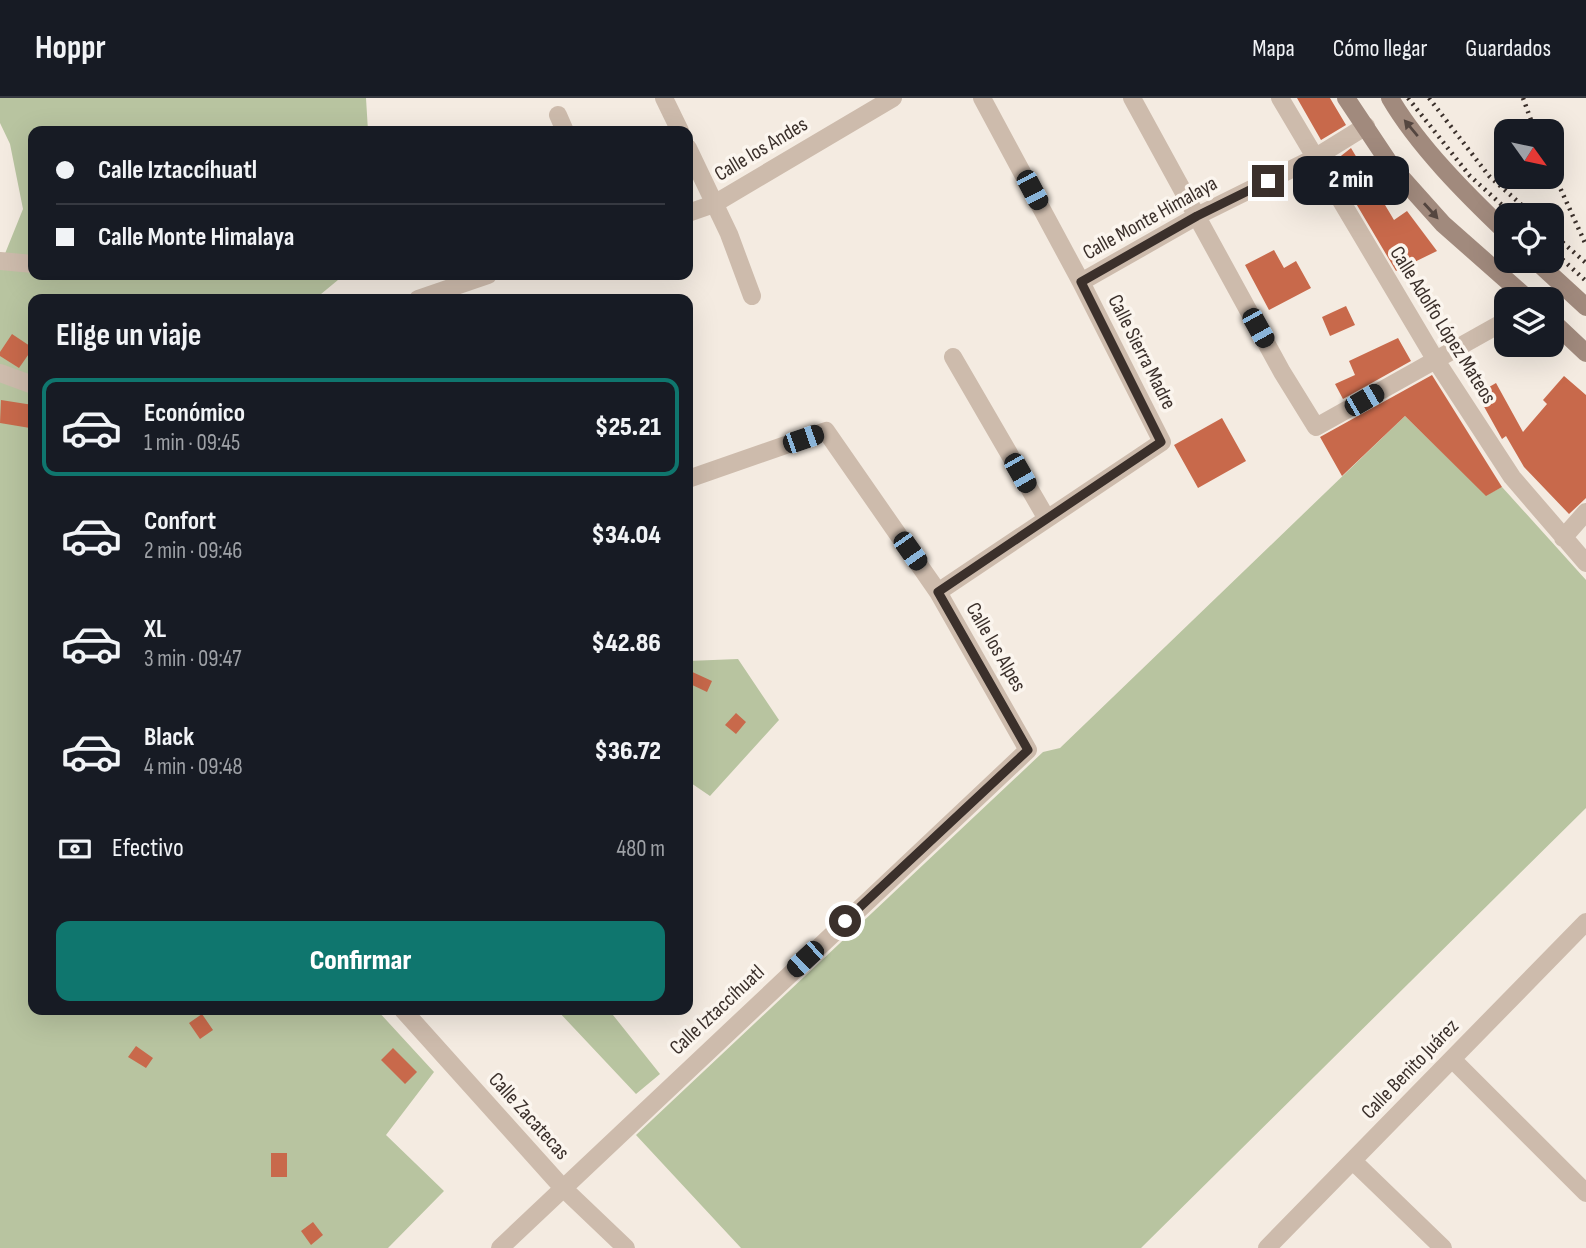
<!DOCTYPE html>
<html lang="es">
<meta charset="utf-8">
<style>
body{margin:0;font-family:"Sofia Sans Condensed",sans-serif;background:#242831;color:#f1f3f6;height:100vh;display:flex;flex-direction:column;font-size:26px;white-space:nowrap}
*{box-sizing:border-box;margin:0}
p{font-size:23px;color:#9ea1a6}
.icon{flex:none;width:38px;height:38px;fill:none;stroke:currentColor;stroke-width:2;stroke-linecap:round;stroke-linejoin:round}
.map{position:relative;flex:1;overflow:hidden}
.drawer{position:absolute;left:28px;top:196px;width:665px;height:721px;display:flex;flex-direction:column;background:#171b24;border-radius:14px;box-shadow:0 7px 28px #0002}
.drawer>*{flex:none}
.top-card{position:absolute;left:28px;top:28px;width:665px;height:154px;border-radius:14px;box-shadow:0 7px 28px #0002;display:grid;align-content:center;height:154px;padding:0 28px;background:#171b24}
.needle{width:46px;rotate:123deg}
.controls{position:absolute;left:1494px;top:21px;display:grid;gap:14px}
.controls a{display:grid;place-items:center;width:70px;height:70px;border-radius:14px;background:#171b24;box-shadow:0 7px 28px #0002;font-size:35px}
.end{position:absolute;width:32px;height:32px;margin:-16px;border:9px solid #3b302b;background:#fff;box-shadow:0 0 0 4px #fff}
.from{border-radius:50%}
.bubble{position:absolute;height:49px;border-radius:14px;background:#171b24;box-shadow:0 7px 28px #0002;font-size:23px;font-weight:800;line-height:49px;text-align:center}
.car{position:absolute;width:21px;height:42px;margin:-21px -10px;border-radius:9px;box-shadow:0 0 5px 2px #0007;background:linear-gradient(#222 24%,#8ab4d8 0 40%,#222 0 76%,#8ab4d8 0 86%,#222 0)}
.top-card b{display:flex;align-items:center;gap:24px;height:66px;font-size:26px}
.top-card b+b{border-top:2px solid #363941}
.top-card i{width:18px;height:18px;background:#f1f3f6}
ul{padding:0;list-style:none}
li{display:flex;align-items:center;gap:21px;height:98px;margin:0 14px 10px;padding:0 14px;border:4px solid transparent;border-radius:14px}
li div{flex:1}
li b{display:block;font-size:26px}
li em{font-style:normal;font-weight:800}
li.selected{border-color:#0f766e}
li>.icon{width:63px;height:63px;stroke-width:1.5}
h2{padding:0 28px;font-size:32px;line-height:84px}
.pay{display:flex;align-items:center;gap:18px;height:77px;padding:0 28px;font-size:26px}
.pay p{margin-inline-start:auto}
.cta{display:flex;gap:14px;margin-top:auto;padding:14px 28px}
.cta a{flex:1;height:80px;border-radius:14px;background:#0f766e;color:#fff;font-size:28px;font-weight:800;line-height:80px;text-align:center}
header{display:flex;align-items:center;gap:42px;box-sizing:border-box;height:98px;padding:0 35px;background:#171b24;border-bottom:2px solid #363941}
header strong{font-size:33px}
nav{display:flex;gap:38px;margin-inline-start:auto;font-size:24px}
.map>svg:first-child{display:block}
.green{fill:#b8c4a0}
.building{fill:#c8694b}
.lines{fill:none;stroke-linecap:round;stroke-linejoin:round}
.street{stroke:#cdbbac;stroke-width:18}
.secondary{stroke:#a18a7d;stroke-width:18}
.rail{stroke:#3b302b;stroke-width:4.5;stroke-dasharray:2 5;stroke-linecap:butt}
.oneway{fill:#544640}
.route{stroke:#3b302b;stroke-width:9}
.labels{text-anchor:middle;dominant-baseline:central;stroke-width:7;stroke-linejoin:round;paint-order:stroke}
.street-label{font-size:21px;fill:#3b302b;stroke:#fbf5ee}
</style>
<header>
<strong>Hoppr</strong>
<nav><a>Mapa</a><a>Cómo llegar</a><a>Guardados</a></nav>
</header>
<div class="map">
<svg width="1586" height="1150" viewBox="0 0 1586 1150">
<rect width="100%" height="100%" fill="#f4ebe1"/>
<!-- green -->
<path class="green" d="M0 0H366L368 33H33V177H344L315 201H33V912H377L434 974 386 1037 444 1093 388 1150H0V168L23 111 10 46 0 25Z
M1405 318 1486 397 1502 389 1586 482V710L1141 1150H741L636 1037 1043 654 1060 650Z
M738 561 779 622 710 698 688 683V563Z
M557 912H609L660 976 636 996Z"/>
<!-- building -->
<path class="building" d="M1297 0H1330L1346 27 1321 42Z
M1351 50 1394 122 1407 113 1437 153 1396 173 1332 65Z
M1274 152 1284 170 1296 163 1311 190 1269 212 1245 167Z
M1346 208 1355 227 1330 238 1322 219Z
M12 236 33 250 19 270 0 258V254Z
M1398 240 1411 263 1343 301 1335 286 1355 277 1349 263Z
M1432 277 1502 389 1486 398 1405 318 1342 378 1320 339Z
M1564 278 1586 297V400L1569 416 1524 369 1506 338 1502 341 1477 296 1496 285 1523 334 1547 306 1543 302Z
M1 302 33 307 30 330 0 325Z
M1222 320 1246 363 1198 390 1174 347Z
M688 572 712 583 707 594 688 585Z
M736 615 746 624 736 636 725 627Z
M202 916 213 932 200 941 189 925Z
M136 948 153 960 146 970 128 959Z
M393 950 417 974 405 986 381 962Z
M271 1055H287V1079H271Z
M313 1124 323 1137 311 1147 301 1133Z"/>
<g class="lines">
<!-- street -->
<path class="street" d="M664 0 680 33
M1132 0 1282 274 1316 329 1507 222
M1280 0 1435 261 1512 379 1586 465
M558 17 565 33
M688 50 729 136 752 198
M688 115 714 106 893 0
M0 163 33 166
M1081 184 1197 118 1316 59 1366 28
M418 201 488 177
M953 259 1047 421
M0 275 33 287
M1563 440 1586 414
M938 494 1162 344 1081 184 982 0
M403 912 562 1089 626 1150
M1452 961 1586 1095
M1353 1063 1443 1150
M500 1150 1028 652 938 494 826 333 688 381
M1267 1150 1586 824"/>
<!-- secondary -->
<path class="secondary" d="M1346 0 1392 69 1443 126 1528 201
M1390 0C1418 48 1466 96 1507 135
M1536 163 1586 209
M1552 223 1586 255"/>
<!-- rail -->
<path class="rail" d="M1408 0 1470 78 1513 117
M1429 0 1489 78 1533 117
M1523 0 1535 33
M1552 72 1586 147
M1552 135 1586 165
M1552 152 1586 183"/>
</g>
<!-- one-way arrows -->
<defs><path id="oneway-solid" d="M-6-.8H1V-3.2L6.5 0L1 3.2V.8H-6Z" transform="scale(1.75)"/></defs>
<g class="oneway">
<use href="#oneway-solid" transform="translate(1411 30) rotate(-130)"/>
<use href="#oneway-solid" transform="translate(1431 113) rotate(48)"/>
</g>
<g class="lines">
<!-- route -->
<path class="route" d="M845 823 1028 652 938 494 1161 344 1081 184 1197 118 1268 83"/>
</g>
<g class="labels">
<!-- street labels -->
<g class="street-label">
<text transform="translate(761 51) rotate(-31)">Calle los Andes</text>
<text transform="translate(1150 120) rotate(-29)">Calle Monte Himalaya</text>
<text transform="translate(1443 227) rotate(58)">Calle Adolfo López Mateos</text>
<text transform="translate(1142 254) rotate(63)">Calle Sierra Madre</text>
<text transform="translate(996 549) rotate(60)">Calle los Alpes</text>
<text transform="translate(717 912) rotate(-43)">Calle Iztaccíhuatl</text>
<text transform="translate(1410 971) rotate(-46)">Calle Benito Juárez</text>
<text transform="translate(529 1018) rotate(48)">Calle Zacatecas</text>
</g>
</g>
</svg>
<div class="controls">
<a><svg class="needle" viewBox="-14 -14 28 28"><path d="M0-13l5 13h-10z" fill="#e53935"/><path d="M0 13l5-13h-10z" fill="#9ea1a6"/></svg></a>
<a><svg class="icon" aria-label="locate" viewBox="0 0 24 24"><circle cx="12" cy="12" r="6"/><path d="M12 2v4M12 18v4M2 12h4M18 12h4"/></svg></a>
<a><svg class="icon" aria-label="layers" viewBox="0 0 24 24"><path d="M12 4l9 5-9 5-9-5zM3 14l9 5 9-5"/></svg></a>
</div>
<i class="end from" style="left:845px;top:823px"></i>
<i class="end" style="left:1268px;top:83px"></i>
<div class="bubble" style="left:1293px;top:58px;width:116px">2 min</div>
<i class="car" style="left:1032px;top:92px;rotate:152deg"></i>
<i class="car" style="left:1258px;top:230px;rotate:151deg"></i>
<i class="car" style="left:1364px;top:302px;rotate:60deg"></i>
<i class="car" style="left:803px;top:341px;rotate:71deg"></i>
<i class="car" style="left:1020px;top:375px;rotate:150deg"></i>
<i class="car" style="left:910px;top:453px;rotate:145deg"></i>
<i class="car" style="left:805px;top:861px;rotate:227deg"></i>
<div class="top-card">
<b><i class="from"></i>Calle Iztaccíhuatl</b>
<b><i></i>Calle Monte Himalaya</b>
</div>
<section class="drawer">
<h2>Elige un viaje</h2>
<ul>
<li class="selected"><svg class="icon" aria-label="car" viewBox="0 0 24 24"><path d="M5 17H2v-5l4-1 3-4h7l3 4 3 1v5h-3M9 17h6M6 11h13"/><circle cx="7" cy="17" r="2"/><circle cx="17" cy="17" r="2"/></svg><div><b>Económico</b><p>1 min · 09:45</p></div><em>$25.21</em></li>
<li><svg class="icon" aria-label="car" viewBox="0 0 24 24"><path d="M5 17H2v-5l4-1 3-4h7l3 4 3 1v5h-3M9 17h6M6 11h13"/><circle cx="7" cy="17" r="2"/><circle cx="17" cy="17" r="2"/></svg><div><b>Confort</b><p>2 min · 09:46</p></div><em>$34.04</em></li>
<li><svg class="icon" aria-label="car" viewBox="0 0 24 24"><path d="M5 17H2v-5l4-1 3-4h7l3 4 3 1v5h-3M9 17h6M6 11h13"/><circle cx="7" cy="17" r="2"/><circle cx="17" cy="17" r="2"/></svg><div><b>XL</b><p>3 min · 09:47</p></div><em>$42.86</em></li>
<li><svg class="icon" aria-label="car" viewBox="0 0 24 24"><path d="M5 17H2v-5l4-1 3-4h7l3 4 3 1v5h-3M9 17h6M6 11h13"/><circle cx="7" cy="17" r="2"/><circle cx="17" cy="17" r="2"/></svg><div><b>Black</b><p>4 min · 09:48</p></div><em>$36.72</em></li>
</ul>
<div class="pay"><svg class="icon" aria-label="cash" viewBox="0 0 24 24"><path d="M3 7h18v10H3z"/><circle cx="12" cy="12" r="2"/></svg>Efectivo<p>480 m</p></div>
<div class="cta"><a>Confirmar</a></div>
</section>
</div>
